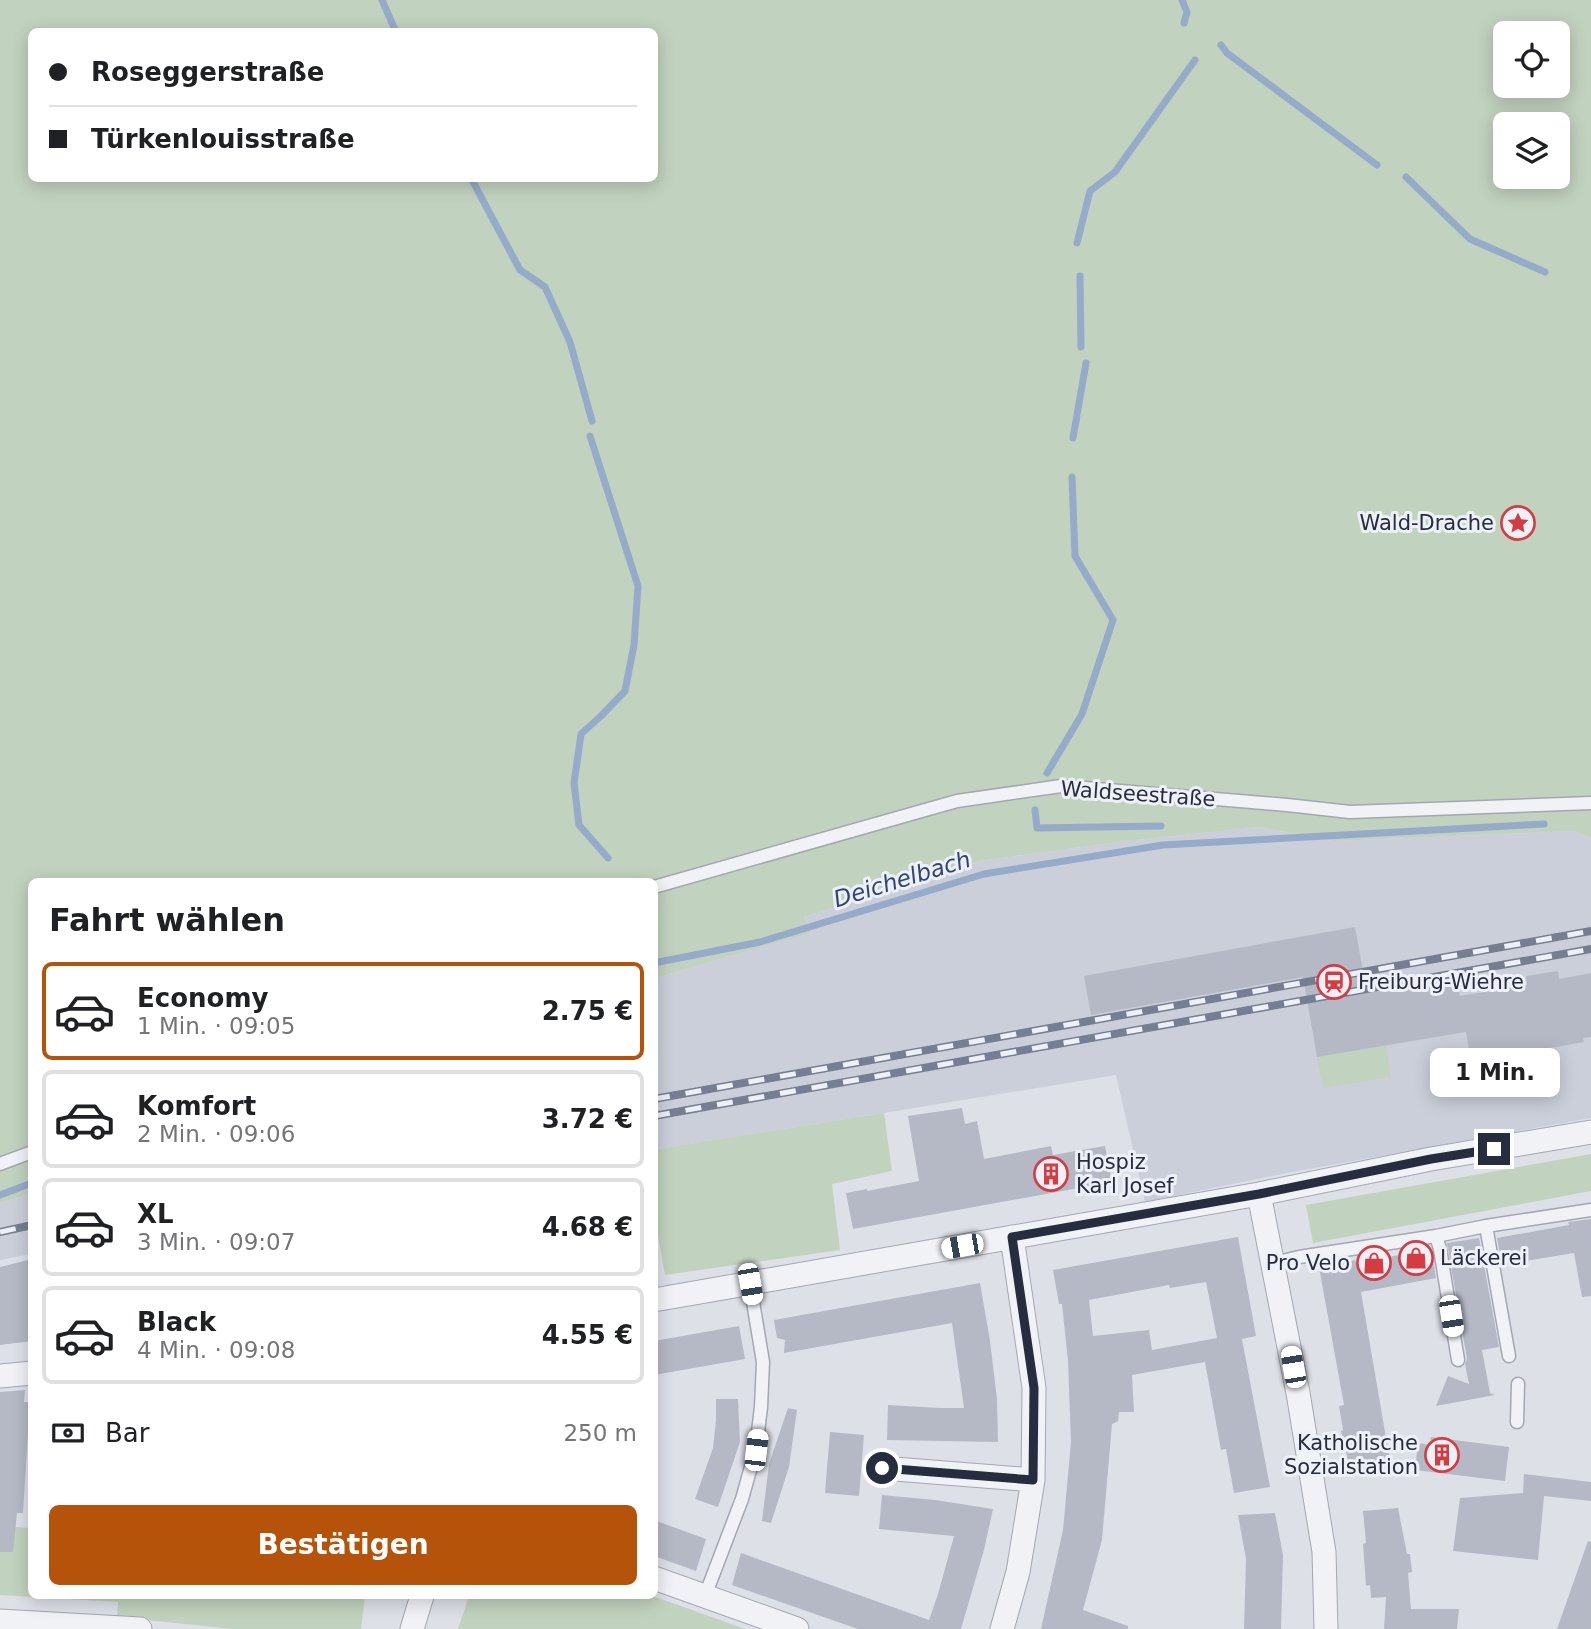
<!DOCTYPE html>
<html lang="de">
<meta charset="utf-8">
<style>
body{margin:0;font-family:"DejaVu Sans",sans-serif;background:#f2f2f2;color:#202124;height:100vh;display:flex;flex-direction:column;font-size:26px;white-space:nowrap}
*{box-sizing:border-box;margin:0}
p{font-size:23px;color:#757577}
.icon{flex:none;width:38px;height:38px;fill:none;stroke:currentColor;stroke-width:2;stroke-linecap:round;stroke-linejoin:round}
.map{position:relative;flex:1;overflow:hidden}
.drawer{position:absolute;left:28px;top:878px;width:630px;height:721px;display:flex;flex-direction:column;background:#fff;border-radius:10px;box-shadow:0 4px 18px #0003}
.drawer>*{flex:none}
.banner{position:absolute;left:28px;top:28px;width:630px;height:154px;border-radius:10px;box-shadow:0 4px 18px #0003;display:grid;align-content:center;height:154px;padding:0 21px;background:#fff}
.controls{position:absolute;left:1493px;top:21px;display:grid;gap:14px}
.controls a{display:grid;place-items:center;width:77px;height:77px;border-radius:10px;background:#fff;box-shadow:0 4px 18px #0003;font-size:35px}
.end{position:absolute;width:32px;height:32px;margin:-16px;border:9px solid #262d3f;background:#fff;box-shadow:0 0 0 4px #fff}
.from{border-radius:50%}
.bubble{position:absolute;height:49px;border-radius:10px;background:#fff;box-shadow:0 4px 18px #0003;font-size:23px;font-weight:800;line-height:49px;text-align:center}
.car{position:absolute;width:21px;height:42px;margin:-21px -10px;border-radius:9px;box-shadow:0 0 5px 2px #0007;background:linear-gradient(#fff 24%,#345 0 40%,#fff 0 76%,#345 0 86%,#fff 0)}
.banner b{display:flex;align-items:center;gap:24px;height:66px;font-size:26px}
.banner b+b{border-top:2px solid #e0e0e0}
.banner i{width:18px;height:18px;background:#202124}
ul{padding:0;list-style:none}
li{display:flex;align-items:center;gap:21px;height:98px;margin:0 14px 10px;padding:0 7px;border:4px solid #e0e0e0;border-radius:10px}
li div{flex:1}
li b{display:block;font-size:26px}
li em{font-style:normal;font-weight:800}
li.active{border-color:#b45309}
li>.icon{width:63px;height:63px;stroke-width:1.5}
h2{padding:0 21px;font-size:32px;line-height:84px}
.pay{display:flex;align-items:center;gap:18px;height:77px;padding:0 21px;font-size:26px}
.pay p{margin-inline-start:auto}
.cta{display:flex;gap:14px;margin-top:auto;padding:14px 21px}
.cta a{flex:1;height:80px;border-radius:10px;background:#b45309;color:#fff;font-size:28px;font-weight:800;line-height:80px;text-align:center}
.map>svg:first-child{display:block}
.built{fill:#cbcfda}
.green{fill:#c1d2be;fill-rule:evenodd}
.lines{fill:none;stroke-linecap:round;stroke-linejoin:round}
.stream{stroke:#96aaca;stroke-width:7}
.building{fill:#b5b9c5;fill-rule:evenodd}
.service-casing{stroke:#a3a7b2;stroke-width:15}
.minor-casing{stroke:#a3a7b2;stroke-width:25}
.service{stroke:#f0f2f6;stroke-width:12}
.minor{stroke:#f0f2f6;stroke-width:23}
.rail-casing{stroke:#767e92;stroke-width:8}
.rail{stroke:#edf0f6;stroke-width:5;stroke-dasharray:16;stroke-linecap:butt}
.route{stroke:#262d3f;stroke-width:9}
.labels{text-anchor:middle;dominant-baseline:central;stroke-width:6;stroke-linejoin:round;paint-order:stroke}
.poi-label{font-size:21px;fill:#262d3f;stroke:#edf0f6;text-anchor:end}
.street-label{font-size:21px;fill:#262d3f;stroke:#edf0f6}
.water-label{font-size:23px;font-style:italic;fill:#2f4675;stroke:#edf0f6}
</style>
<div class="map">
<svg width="1591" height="1629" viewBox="0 0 1591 1629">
<rect width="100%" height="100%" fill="#dee0e8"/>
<!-- built -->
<path class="built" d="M1260 827 1334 841 1575 831 1586 836H1591V1118L1287 1173 1145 1202 1116 1075 884 1113 658 1149 655 1148V978L811 933 804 917 979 861 1126 841Z
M31 1194V1254L0 1260V1203Z"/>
<!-- green -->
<path class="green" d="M0 0H1591V836H1586L1575 831 1334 841 1260 827 1126 841 979 861 804 917 811 933 655 978 654 882H32L31 1194 0 1203ZM32 32H654V178H32ZM1505 33H1558V86H1505ZM1505 124H1558V177H1505Z
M1386 1046 1391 1077 1323 1088 1317 1057Z
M884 1113 892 1171 832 1184 840 1250 665 1275 655 1219V1148L658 1149Z
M1591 1154V1191L1313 1243 1306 1205Z
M0 1526 31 1528 32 1596H365L361 1629H233L117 1617 118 1602 0 1595Z
M469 1596H653L745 1629H458Z"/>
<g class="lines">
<!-- stream -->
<path class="stream" d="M382 0 396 32
M1182 0 1187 12 1184 23
M1221 45 1227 53 1377 165
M1406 177 1470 239 1545 272
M471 178 520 270 545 287 570 342 592 421
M1077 243 1090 191 1115 172 1195 60
M1080 276 1081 347
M590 436 638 586 634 645 625 691 601 716 581 734 574 783 579 825 608 858
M1073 438 1086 363
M1047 773 1082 714 1113 620 1075 556 1072 477
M1035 810 1037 828 1161 826
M654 963 760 942 984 874 1163 845 1544 824
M0 1195 32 1183"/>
</g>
<!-- building -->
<path class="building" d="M1355 927 1367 993 1456 977 1460 996 1527 985 1526 976 1558 971 1559 979 1591 973V1037L1583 1038 1584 1042 1471 1062 1466 1032 1317 1057 1303 977 1091 1015 1084 976Z
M962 1108 965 1124 977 1121 984 1159 1051 1146 1053 1155 1105 1146 1112 1182 853 1229 846 1193 867 1189V1191L919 1181 908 1116Z
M1591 1219V1296L1582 1297 1574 1253 1502 1265 1497 1238 1569 1225 1568 1222Z
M1238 1237 1256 1336 1242 1339 1270 1487 1234 1493 1226 1449 1221 1450 1205 1362 1132 1375 1134 1412H1119L1118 1421 1112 1424 1102 1540 1083 1610 1128 1626V1629H1041L1063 1530 1071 1442 1068 1361 1062 1304H1059L1053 1270ZM1206 1282 1217 1338 1152 1350 1149 1330 1093 1336 1089 1300 1169 1285 1170 1288Z
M1479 1238 1499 1347 1482 1350 1490 1393 1495 1395 1436 1406 1448 1376 1469 1384 1465 1364 1467 1359 1447 1243Z
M1431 1249 1436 1278 1361 1292 1391 1467 1386 1466 1351 1473 1341 1431 1343 1430 1339 1406 1344 1405 1319 1267 1355 1260 1356 1263Z
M28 1260 32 1285V1341L0 1345V1267Z
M980 1283 990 1341 997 1399 998 1442 887 1440 888 1405 940 1408H964L952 1323 784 1353 785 1340 777 1338 774 1320Z
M739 1326 745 1359 654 1375V1341Z
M25 1390 24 1402H30L23 1513H17L13 1552H0V1392Z
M716 1399H738L740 1442 718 1507 695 1499 713 1448 716 1420Z
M788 1408 797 1410 789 1467 771 1523 762 1521 769 1464Z
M830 1432 864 1435 859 1496 825 1493Z
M1431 1437 1509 1447 1505 1481 1415 1470 1418 1443 1430 1445Z
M1524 1474 1591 1482V1501L1544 1496 1538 1560 1453 1551 1460 1498 1523 1493Z
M882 1495 935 1500 993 1509 984 1550 961 1629H858L732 1585 741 1553 929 1620 938 1594 954 1536 879 1529Z
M1398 1508 1407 1554H1410L1412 1572 1408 1573 1411 1609H1459L1457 1629H1384L1386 1597 1371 1598 1370 1585 1366 1586 1363 1544 1366 1543 1363 1511Z
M1275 1513 1283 1555 1281 1629H1244L1246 1559 1238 1515Z
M654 1520 706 1539 696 1571 654 1556Z
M1588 1541 1591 1542V1629H1557Z"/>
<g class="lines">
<!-- service casing -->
<g class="service-casing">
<path id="service" d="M654 887 957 801 1061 786 1287 805 1350 812 1591 803
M0 1164 32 1152
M1486 1226 1509 1356
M1436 1236 1440 1249 1458 1360
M1274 1263 1299 1257 1436 1236 1486 1226 1591 1210
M1517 1422 1518 1384
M705 1596 742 1499 756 1449 761 1407 763 1362 750 1284"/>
</g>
<!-- minor casing -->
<g class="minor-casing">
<path id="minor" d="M1259 1194 1298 1393 1324 1552 1326 1629
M654 1300 1259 1194 1431 1159 1591 1132
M0 1376 32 1373
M882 1468 1033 1480
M654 1578 797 1629
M0 1621 140 1629
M412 1629 422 1596
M1002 1629 1018 1572 1033 1480 1034 1388 1012 1237"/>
</g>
<!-- service -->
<use href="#service" class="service"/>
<!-- minor -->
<use href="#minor" class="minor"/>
<!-- rail casing -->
<g class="rail-casing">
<path id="rail" d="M654 1099 1591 931
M654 1116 1591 949
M0 1232 32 1225"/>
</g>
<!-- rail -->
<use href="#rail" class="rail"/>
</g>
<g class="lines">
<!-- route -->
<path class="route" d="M882 1468 1033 1480 1034 1388 1012 1237 1259 1194 1431 1159 1494 1149"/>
</g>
<!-- icons -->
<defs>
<g id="sight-ring" transform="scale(1.75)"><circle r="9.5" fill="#edf0f6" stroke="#d43c42" stroke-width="1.5"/><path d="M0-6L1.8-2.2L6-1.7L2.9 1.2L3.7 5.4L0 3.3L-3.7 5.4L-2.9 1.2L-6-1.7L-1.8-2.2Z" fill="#d43c42"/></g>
<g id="station-ring" transform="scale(1.75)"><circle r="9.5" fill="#edf0f6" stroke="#d43c42" stroke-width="1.5"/><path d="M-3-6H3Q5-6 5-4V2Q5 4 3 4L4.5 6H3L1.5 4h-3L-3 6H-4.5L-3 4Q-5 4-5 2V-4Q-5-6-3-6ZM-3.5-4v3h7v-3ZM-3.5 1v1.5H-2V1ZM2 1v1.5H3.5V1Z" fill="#d43c42"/></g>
<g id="building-ring" transform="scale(1.75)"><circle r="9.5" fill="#edf0f6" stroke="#d43c42" stroke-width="1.5"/><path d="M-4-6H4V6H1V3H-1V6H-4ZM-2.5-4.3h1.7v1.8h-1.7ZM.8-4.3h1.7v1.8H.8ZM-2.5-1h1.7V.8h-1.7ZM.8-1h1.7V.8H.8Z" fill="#d43c42"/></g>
<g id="shop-ring" transform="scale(1.75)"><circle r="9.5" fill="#edf0f6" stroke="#d43c42" stroke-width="1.5"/><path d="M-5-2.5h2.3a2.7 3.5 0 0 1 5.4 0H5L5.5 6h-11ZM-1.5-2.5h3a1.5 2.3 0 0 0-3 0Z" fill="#d43c42"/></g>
</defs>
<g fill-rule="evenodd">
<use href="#sight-ring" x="1518" y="523"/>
<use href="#station-ring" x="1334" y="982"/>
<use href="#building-ring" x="1051" y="1174"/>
<use href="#shop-ring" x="1416" y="1258"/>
<use href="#shop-ring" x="1374" y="1263"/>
<use href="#building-ring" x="1442" y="1455"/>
</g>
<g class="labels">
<!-- poi labels -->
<g class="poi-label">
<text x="1494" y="523">Wald-Drache</text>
<text x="1358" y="982" text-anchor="start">Freiburg-Wiehre</text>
<text x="1076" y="1162" text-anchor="start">Hospiz<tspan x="1076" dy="24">Karl Josef</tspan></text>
<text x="1440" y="1258" text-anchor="start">Läckerei</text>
<text x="1350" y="1263">Pro Velo</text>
<text x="1418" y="1443">Katholische<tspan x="1418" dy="24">Sozialstation</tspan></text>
</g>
<!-- street labels -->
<g class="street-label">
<text transform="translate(1138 794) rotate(4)">Waldseestraße</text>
</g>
<!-- water labels -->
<g class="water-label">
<text transform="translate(902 879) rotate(-17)">Deichelbach</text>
</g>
</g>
</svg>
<div class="controls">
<a><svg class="icon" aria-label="locate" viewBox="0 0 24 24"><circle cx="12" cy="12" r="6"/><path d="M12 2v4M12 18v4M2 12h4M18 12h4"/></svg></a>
<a><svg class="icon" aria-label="layers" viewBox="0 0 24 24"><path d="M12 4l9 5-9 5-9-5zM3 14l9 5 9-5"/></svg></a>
</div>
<i class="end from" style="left:882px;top:1468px"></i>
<i class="end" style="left:1494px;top:1149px"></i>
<div class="bubble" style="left:1430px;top:1048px;width:130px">1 Min.</div>
<i class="car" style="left:962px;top:1246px;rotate:260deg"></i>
<i class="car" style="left:750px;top:1284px;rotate:170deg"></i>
<i class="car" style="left:1451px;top:1316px;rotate:171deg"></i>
<i class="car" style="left:1293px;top:1367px;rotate:350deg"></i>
<i class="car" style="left:756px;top:1450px;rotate:7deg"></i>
<div class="banner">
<b><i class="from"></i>Roseggerstraße</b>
<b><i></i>Türkenlouisstraße</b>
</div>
<section class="drawer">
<h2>Fahrt wählen</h2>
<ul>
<li class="active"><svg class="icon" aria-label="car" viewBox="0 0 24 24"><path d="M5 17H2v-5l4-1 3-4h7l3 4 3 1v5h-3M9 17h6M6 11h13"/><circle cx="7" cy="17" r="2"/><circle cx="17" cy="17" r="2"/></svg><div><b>Economy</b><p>1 Min. · 09:05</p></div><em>2.75 €</em></li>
<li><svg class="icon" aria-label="car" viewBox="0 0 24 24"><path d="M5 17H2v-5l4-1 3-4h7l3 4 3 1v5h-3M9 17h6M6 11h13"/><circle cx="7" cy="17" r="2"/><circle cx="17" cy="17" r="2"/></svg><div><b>Komfort</b><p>2 Min. · 09:06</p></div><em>3.72 €</em></li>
<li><svg class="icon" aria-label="car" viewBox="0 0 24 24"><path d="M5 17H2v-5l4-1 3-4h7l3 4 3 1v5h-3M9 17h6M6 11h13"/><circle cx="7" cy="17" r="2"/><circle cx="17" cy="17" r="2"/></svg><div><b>XL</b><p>3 Min. · 09:07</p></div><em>4.68 €</em></li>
<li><svg class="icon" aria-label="car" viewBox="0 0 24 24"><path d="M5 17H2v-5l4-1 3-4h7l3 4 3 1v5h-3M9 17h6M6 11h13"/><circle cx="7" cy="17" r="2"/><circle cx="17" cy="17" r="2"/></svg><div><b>Black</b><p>4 Min. · 09:08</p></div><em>4.55 €</em></li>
</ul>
<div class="pay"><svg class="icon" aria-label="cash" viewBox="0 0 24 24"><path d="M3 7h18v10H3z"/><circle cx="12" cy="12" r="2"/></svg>Bar<p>250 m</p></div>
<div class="cta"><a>Bestätigen</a></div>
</section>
</div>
